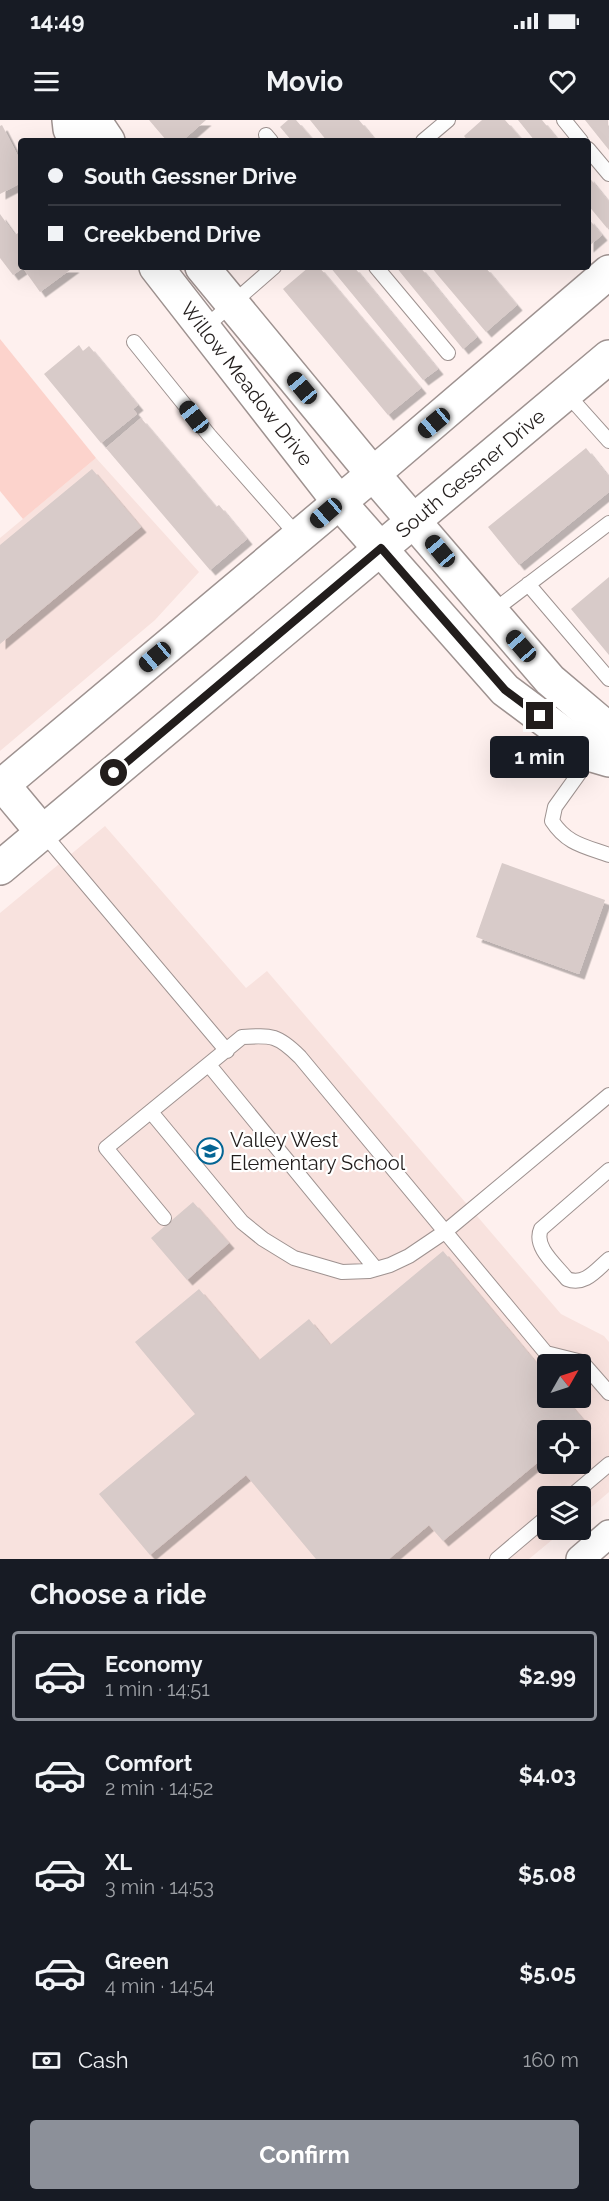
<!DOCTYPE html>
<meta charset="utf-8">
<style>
body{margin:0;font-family:Raleway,sans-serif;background:#20242c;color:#f1f3f6;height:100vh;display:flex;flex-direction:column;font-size:22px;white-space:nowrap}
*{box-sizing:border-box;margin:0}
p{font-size:20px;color:#9ea1a6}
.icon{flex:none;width:33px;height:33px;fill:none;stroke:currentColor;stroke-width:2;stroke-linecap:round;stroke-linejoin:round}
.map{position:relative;height:1439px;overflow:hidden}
.sheet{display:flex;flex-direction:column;background:#171b24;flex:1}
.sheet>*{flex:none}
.guide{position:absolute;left:18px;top:18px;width:573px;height:132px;border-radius:6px;box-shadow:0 6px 24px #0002;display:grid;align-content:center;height:132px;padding:0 30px;background:#171b24}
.needle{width:39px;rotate:51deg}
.buttons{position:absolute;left:537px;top:1234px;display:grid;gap:12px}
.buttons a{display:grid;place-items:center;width:54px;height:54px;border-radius:6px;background:#171b24;box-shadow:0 6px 24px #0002;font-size:30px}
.end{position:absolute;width:27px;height:27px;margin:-14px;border:8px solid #221d1c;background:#fff;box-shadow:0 0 0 3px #fff}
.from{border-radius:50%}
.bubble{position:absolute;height:42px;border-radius:6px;background:#171b24;box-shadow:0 6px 24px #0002;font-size:20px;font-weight:700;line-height:42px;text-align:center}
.car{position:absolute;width:18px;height:36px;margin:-18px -9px;border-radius:8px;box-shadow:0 0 4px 2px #0007;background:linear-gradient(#222 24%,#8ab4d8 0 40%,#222 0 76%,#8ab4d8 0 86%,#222 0)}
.guide b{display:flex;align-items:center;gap:21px;height:57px;font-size:22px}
.guide b+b{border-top:2px solid #363941}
.guide i{width:15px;height:15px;background:#f1f3f6}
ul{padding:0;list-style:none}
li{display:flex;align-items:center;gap:18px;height:90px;margin:0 12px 9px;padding:0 18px;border:3px solid transparent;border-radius:6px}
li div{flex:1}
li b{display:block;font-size:22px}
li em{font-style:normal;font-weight:700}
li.on{border-color:#8c9099}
li>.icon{width:54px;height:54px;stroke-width:1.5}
h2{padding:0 30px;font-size:27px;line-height:72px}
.pay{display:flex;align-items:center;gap:15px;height:66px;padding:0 30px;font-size:22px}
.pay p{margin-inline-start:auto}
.button{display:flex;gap:12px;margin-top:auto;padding:12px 30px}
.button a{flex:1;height:69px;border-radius:6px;background:#8c9099;color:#fff;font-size:24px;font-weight:700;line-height:69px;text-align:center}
.status{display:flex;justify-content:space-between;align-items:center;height:42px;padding:0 30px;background:#171b24;direction:ltr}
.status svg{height:16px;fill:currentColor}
header{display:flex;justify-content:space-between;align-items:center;height:78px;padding:0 30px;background:#171b24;font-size:27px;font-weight:700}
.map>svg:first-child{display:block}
.built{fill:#f8e2de;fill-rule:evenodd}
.grass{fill:#fcd3cc}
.building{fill:#d8cbc9;filter:url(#shadow)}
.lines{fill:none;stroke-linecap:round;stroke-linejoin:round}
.service-casing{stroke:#9e9290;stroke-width:16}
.minor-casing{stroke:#9e9290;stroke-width:30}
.tertiary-casing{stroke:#9e9290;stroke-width:36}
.secondary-casing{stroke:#9e9290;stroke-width:36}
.service{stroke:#fff;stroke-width:14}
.minor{stroke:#fff;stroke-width:27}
.tertiary{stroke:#fff;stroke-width:33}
.secondary{stroke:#fff;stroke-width:33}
.route{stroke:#221d1c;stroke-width:8}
.labels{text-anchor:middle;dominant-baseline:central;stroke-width:4.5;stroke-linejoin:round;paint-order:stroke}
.street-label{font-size:20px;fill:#221d1c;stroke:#fff}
.poi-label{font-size:20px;fill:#221d1c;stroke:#fff;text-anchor:start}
</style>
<div class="status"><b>14:49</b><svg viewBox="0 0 49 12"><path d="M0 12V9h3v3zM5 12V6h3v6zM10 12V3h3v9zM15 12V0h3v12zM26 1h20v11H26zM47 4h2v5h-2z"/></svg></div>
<header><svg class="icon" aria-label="menu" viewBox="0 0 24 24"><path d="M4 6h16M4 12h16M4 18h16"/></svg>Movio<svg class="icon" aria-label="heart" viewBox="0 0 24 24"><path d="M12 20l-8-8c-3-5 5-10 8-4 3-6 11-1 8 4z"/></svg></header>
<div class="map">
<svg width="609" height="1439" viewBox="0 0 609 1439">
<defs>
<filter id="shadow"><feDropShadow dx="5.5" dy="5.5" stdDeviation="0" flood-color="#0004"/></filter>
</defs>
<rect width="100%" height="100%" fill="#fef0ee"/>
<!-- built -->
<path class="built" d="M96 338 199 452 155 500 0 631V418Z
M105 706 246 868 267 851 561 1194 604 1216 609 1222V1372L581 1396 580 1377H548V1410H564L529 1439H0V793ZM548 1245H580V1278H548ZM548 1311H580V1344H548Z"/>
<!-- grass -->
<path class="grass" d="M0 219 96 338 23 399 0 371Z"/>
<!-- building -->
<path class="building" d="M149 0H206L182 21H167Z
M288 0H296L314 21H292L280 7Z
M310 0H359L376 21H327Z
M482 0H505L523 21H468L464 16Z
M518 0H542L559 21H535Z
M585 0H608L609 30Z
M2 5 21 42V63L0 74V6Z
M588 56 609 82V107L607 108 588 85Z
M0 94 15 115 21 111V147H74L40 172 23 148 13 155 0 138Z
M588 98 602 115 588 127Z
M309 147H319L421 268 388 295 283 169Z
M330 147H354L438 249 423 260Z
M396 147H420L477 217 463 229Z
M431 147H485L517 185 486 212Z
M79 225 83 231 89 226 138 285 133 289 137 294 101 323 44 254Z
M141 298 216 387 219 385 247 419 210 450 106 328Z
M586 328 609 357V372L519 445 488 407Z
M92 349 141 407 0 524V425Z
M609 457V535L571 489Z
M502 743 605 780 579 854 476 817Z
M193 1082 229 1123 187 1160 151 1118Z
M443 1131 548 1257V1278H565L586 1303 576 1311H548V1334L443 1421 429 1405 389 1439H316L246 1355 150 1435 99 1374 195 1294 135 1222 199 1169 259 1240 309 1199 330 1225Z"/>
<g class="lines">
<!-- service casing -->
<g class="service-casing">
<path id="service" d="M564 0 581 21
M266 15 271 21
M423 21 448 0
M588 29 609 54
M376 147 448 233
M203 209 274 147
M134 222 209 315 298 416
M566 273 609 321
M528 464 609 559
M492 492 609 403
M593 634 555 687 552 701C567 724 584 726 609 735
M43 713 227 931
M209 945 376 1149
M151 992 242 1102 263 1119 294 1138 342 1152 369 1151 390 1145 409 1136 446 1111 609 975
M609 1050 541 1109C533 1127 556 1145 567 1159 585 1166 596 1150 609 1139
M164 1098 106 1028 242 917C272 915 278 915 300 937L546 1233 582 1242 609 1273
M570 1377 609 1344
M497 1439 548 1396"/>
</g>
<!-- minor casing -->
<g class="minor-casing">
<path id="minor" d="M580 1439 609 1414"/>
</g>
<!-- tertiary casing -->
<g class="tertiary-casing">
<g id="tertiary">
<path d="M69 0 70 9 76 21"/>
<path d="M94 0 108 21"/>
<path id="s1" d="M156 147 339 382 505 570 592 635 609 640"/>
<path d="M202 147 373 354 550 560 609 610"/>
</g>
</g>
<!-- secondary casing -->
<g class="secondary-casing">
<g id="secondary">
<path d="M3 665 43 713"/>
<path d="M0 667 373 354 609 152"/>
<path id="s2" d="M0 748 609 237"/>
</g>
</g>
<!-- service -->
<use href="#service" class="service"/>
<!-- minor -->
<use href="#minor" class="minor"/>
<!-- tertiary -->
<use href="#tertiary" class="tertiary"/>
<!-- secondary -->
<use href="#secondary" class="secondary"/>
</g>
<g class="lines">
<!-- route -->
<path class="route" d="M114 653 381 428 505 570 540 596"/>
</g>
<!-- icons -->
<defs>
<g id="school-ring" transform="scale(1.35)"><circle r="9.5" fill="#fff" stroke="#046594" stroke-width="1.5"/><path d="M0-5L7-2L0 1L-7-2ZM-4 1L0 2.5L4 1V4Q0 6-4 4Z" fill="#046594"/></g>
</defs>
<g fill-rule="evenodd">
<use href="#school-ring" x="210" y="1031"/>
</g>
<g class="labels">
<!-- street labels -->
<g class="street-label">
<text stroke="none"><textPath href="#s1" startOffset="148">Willow Meadow Drive</textPath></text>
<text stroke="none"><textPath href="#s2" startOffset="614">South Gessner Drive</textPath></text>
</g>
<!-- poi labels -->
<g class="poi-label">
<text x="230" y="1020">Valley West<tspan x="230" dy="23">Elementary School</tspan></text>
</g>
</g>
</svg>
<div class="buttons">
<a><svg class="needle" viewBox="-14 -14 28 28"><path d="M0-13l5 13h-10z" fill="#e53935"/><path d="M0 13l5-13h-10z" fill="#9ea1a6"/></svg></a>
<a><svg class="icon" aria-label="locate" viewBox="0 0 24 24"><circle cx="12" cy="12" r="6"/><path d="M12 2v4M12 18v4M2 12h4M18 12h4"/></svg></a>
<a><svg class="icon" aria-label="layers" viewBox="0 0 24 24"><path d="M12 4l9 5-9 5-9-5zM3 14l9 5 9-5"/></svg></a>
</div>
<i class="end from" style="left:114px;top:653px"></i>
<i class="end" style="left:540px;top:596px"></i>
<div class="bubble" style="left:490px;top:616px;width:99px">1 min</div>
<i class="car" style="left:302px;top:268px;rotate:320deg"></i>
<i class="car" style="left:194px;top:297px;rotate:322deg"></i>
<i class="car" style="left:434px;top:303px;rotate:230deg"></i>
<i class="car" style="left:326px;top:393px;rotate:229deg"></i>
<i class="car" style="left:440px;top:431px;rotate:320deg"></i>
<i class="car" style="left:521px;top:526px;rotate:319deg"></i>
<i class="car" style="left:155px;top:537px;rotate:230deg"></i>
<div class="guide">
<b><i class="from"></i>South Gessner Drive</b>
<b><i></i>Creekbend Drive</b>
</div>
</div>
<section class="sheet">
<h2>Choose a ride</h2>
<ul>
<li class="on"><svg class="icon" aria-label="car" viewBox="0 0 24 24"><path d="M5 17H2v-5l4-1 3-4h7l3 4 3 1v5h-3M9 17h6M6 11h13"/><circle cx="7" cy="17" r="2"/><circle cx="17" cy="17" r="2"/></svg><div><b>Economy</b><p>1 min · 14:51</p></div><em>$2.99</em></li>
<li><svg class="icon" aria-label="car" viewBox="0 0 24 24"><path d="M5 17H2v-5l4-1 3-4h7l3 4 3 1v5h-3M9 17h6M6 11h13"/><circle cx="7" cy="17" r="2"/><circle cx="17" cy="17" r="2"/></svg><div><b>Comfort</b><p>2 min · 14:52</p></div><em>$4.03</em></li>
<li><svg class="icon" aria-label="car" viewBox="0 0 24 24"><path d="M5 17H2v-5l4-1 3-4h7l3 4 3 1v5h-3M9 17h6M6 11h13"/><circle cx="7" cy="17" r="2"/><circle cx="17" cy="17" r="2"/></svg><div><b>XL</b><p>3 min · 14:53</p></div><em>$5.08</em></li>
<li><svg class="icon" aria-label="car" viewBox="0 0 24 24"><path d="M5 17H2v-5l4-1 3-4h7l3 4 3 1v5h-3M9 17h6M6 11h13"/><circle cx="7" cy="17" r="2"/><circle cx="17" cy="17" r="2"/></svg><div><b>Green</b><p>4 min · 14:54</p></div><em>$5.05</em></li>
</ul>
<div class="pay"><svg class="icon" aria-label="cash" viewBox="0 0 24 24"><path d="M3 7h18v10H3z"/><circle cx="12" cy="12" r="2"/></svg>Cash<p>160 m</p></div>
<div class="button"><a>Confirm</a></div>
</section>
